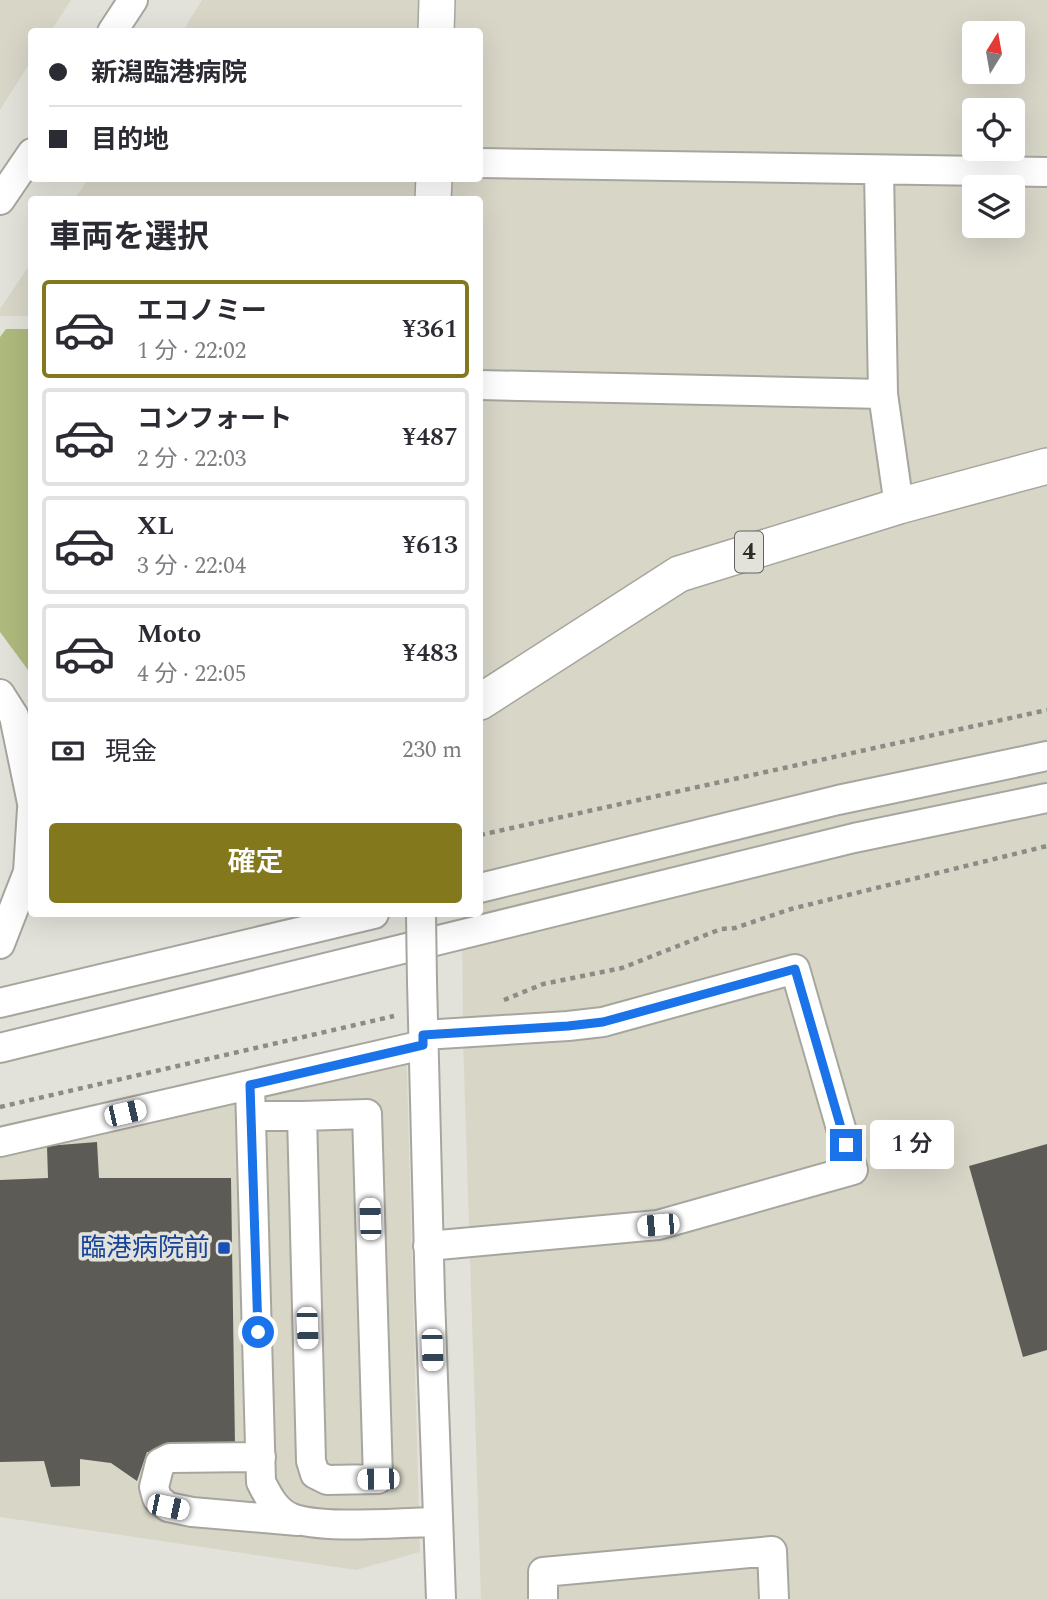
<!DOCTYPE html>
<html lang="ja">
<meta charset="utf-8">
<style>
body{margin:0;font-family:Spectral,"Noto Sans JP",serif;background:#f7f7f7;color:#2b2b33;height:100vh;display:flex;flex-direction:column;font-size:26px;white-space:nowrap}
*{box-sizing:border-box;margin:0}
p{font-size:23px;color:#7c7c81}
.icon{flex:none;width:38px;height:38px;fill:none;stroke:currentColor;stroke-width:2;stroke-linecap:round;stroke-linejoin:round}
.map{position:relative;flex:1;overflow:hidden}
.drawer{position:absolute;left:28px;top:196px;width:455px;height:721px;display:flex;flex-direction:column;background:#fff;border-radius:7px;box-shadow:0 7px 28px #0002}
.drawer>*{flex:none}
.hud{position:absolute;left:28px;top:28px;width:455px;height:154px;border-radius:7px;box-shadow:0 7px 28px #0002;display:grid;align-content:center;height:154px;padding:0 21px;background:#fff}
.needle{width:46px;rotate:11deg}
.controls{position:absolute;left:962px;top:21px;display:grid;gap:14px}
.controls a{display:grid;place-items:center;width:63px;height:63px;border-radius:7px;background:#fff;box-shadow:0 7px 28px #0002;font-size:35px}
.end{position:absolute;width:32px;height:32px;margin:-16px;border:9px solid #1a73e8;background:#fff;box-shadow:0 0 0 4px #fff}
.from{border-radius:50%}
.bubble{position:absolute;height:49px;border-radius:7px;background:#fff;box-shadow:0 7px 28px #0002;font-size:23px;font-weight:600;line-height:49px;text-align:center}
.car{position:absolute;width:21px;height:42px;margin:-21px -10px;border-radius:9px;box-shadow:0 0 5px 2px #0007;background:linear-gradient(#fff 24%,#345 0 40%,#fff 0 76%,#345 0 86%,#fff 0)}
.hud b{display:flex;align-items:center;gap:24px;height:66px;font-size:26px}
.hud b+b{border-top:2px solid #e1e1e2}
.hud i{width:18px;height:18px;background:#2b2b33}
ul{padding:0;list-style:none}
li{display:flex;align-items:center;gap:21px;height:98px;margin:0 14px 10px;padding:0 7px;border:4px solid #e1e1e2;border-radius:7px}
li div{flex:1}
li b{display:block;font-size:26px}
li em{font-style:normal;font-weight:600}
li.active{border-color:#84781d}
li>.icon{width:63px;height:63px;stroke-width:1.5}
h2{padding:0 21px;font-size:32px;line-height:84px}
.pay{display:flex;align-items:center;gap:18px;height:77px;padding:0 21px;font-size:26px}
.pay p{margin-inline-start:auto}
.button{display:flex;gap:14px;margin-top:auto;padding:14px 21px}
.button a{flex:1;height:80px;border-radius:7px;background:#84781d;color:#fff;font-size:28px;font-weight:600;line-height:80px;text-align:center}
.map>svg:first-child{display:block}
.built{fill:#d8d6c7;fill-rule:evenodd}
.green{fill:#aeb97d}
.building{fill:#5c5b55}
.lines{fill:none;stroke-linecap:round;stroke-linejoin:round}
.minor-casing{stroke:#a7a69e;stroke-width:32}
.major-casing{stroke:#a7a69e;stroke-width:38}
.path{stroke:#8c8b86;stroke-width:4.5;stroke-dasharray:5 5;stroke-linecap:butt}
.minor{stroke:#fff;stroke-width:28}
.major{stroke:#fff;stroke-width:35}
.minor-bridge-casing{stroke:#a7a69e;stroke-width:32;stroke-linecap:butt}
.minor-bridge{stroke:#fff;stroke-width:28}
.route{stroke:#1a73e8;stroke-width:9}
.transit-dot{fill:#1a4fb4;stroke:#e3e2da;stroke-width:2.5}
.labels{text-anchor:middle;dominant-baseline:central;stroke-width:7;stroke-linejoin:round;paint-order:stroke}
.shield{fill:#e3e2da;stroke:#63635e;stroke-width:2}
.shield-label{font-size:24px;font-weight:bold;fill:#2c2c29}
.transit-label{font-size:26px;fill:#164399;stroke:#e3e2da;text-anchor:end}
</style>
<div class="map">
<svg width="1047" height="1599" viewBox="0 0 1047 1599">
<rect width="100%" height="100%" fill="#e3e2da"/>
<!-- built -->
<path class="built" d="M0 0H71L51 31 32 32 31 61 0 110Z
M202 0H1047V1599H481L463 1039 462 914H480V200H74L88 179 480 178V32L183 31ZM975 33H1013V72H975ZM975 110H1013V149H975ZM975 187H1013V226H975Z
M31 263V316H0V309Z
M406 1036 420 1552 356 1570 0 1517V1131Z"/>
<!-- green -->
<path class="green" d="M6 329H31V674L0 632V337Z"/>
<!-- building -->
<path class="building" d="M97 1142 99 1178H231L235 1446 147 1452 137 1481 111 1463 80 1459V1486L51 1487 44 1461 0 1462V1180L48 1178 47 1146Z
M1047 1144V1350L1023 1357 969 1166Z"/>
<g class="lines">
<!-- minor casing -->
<g class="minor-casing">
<path id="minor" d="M112 32 133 0
M480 163 1047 172
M879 170 883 394 899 506
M0 200 32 153
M480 385 883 394
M0 694 14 716 32 803
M480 888 838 800 1047 756
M0 944 28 872 32 809
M422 982 430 1297 441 1599
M0 1003 374 914
M423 1035 568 1026 603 1022 795 969 853 1170 658 1225 428 1246
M0 1048 854 838 1047 798
M250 1085 261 1482C268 1496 276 1512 292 1518 325 1530 401 1522 438 1522
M252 1116H302L311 1461 315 1474 327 1480 378 1479 367 1114 302 1116
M0 1142 423 1045
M261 1457 170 1458 160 1463 154 1487 157 1498 168 1507 192 1512 298 1521
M543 1599V1572L772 1551 774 1599"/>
</g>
<!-- major casing -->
<g class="major-casing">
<path id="major" d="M436 32 437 0
M433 200 434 178
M480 702 679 574 899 506 1047 466"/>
</g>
<!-- path -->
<path class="path" d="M480 835 1047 710
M504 1000 543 984 622 968 721 929 735 928 791 909 1047 846
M0 1107 394 1016"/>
<!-- minor -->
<use href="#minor" class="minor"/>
<!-- major -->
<use href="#major" class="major"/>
<!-- minor-bridge casing -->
<g class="minor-bridge-casing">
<path id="minor-bridge" d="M421 914 422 982"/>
</g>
<!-- minor-bridge -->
<use href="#minor-bridge" class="minor-bridge"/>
</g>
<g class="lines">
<!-- route -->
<path class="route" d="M258 1332 250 1085 423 1045V1035L568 1026 603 1022 795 969 846 1145"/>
</g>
<!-- markers -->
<rect class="transit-dot" x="217" y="1241" width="14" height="14" rx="3.5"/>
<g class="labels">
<!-- shield labels -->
<rect class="shield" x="735" y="531.5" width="28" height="41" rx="5"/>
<g class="shield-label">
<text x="749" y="552">4</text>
</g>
<!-- transit labels -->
<g class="transit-label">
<text x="210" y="1248">臨港病院前</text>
</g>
</g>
</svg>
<div class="controls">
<a><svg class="needle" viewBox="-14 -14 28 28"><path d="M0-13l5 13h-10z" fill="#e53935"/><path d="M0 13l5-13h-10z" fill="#7c7c81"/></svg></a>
<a><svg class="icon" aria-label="locate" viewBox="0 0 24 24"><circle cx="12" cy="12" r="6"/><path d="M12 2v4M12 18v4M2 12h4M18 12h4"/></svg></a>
<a><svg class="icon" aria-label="layers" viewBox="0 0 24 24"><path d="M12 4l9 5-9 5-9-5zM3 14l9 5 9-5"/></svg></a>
</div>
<i class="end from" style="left:258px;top:1332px"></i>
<i class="end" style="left:846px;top:1145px"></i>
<div class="bubble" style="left:870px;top:1120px;width:84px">1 分</div>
<i class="car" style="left:125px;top:1113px;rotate:77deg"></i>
<i class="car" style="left:370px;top:1219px;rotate:358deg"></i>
<i class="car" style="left:658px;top:1225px;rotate:265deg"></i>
<i class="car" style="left:307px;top:1328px;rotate:178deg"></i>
<i class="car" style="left:432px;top:1350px;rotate:178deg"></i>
<i class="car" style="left:378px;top:1479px;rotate:269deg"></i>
<i class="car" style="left:168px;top:1507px;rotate:102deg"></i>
<div class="hud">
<b><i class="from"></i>新潟臨港病院</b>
<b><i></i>目的地</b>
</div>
<section class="drawer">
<h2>車両を選択</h2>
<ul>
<li class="active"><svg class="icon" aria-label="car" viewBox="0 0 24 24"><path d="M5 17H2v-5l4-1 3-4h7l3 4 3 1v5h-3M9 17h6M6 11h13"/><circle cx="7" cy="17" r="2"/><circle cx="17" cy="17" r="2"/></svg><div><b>エコノミー</b><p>1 分 · 22:02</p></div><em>¥361</em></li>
<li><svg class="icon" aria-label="car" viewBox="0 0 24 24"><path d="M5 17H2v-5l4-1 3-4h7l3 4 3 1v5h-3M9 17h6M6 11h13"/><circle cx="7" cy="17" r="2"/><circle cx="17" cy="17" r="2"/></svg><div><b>コンフォート</b><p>2 分 · 22:03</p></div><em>¥487</em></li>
<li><svg class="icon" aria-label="car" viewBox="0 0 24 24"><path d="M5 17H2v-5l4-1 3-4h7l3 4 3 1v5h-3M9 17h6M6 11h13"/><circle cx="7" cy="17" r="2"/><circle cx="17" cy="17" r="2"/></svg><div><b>XL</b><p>3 分 · 22:04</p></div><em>¥613</em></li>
<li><svg class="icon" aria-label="car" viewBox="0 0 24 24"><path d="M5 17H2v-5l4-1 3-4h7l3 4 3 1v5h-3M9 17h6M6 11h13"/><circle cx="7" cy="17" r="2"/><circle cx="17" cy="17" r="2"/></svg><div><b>Moto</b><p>4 分 · 22:05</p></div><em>¥483</em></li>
</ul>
<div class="pay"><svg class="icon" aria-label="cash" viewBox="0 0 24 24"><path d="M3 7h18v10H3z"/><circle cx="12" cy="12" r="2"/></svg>現金<p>230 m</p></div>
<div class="button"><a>確定</a></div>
</section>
</div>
